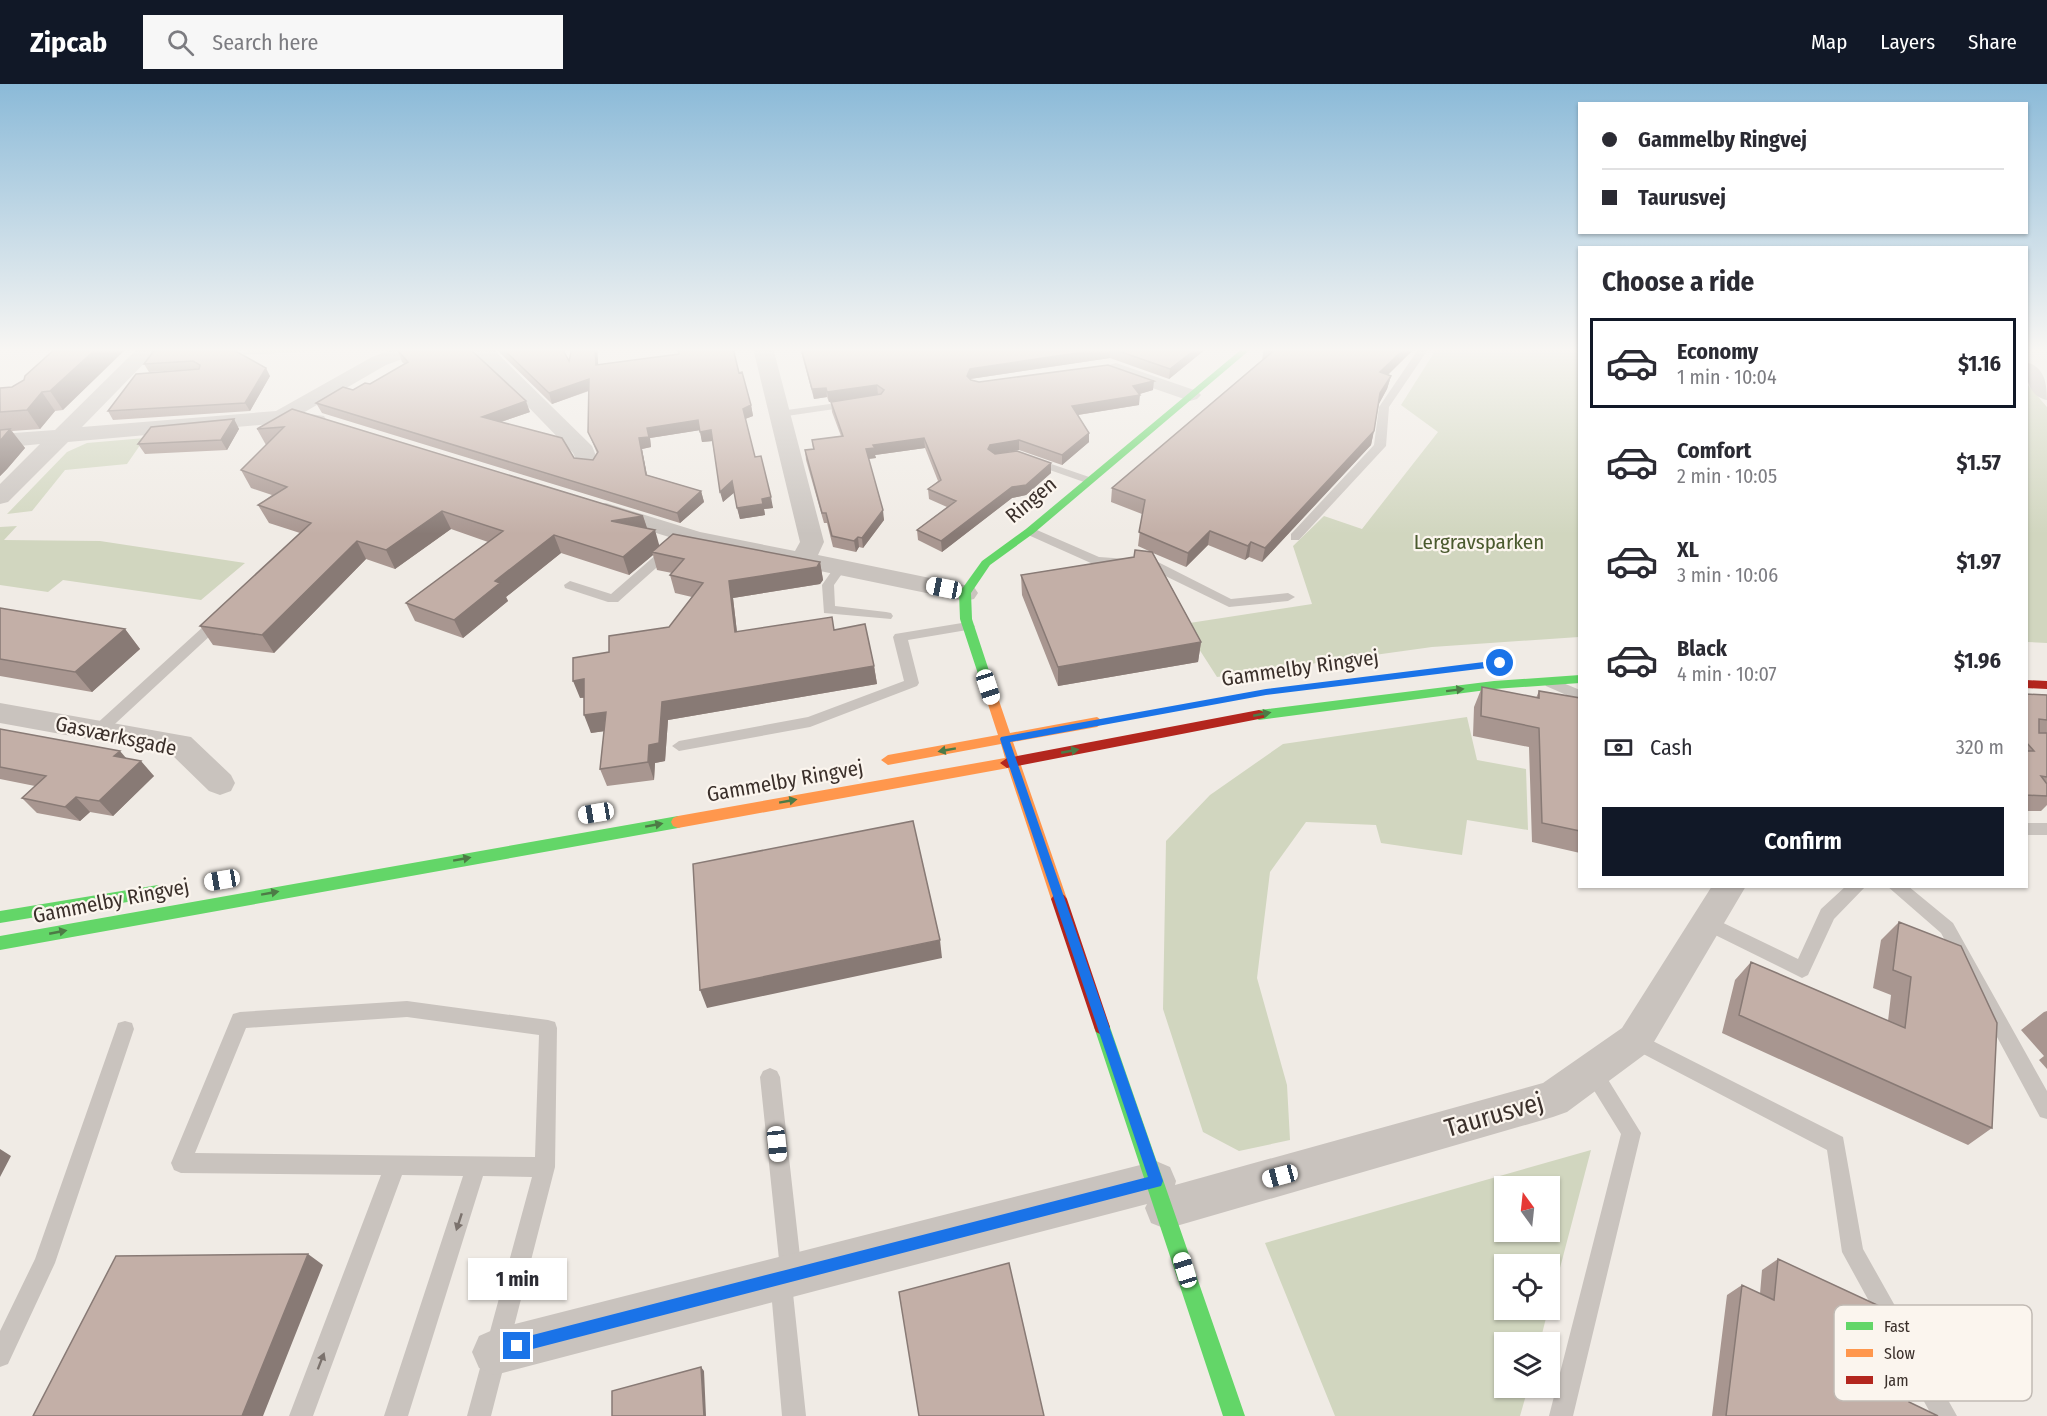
<!DOCTYPE html>
<meta charset="utf-8">
<style>
body{margin:0;font-family:"Fira Sans Condensed",sans-serif;background:#f7f7f7;color:#2b2b33;height:100vh;display:flex;flex-direction:column;font-size:22px;white-space:nowrap}
*{box-sizing:border-box;margin:0}
p{font-size:20px;color:#7c7c81}
.icon{flex:none;width:33px;height:33px;fill:none;stroke:currentColor;stroke-width:2;stroke-linecap:round;stroke-linejoin:round}
.map{position:relative;flex:1;overflow:hidden}
.details{position:absolute;left:1578px;top:162px;width:450px;height:642px;display:flex;flex-direction:column;background:#fff;border-radius:0px;box-shadow:0 2px 4px #0004}
.details>*{flex:none}
.banner{position:absolute;left:1578px;top:18px;width:450px;height:132px;border-radius:0px;box-shadow:0 2px 4px #0004;display:grid;align-content:center;height:132px;padding:0 24px;background:#fff}
.needle{width:39px;rotate:345deg}
.fabs{position:absolute;left:1494px;top:1092px;display:grid;gap:12px}
.fabs a{display:grid;place-items:center;width:66px;height:66px;border-radius:0px;background:#fff;box-shadow:0 2px 4px #0004;font-size:30px}
.end{position:absolute;width:27px;height:27px;margin:-14px;border:8px solid #1a73e8;background:#fff;box-shadow:0 0 0 3px #fff}
.from{border-radius:50%}
.bubble{position:absolute;height:42px;border-radius:0px;background:#fff;box-shadow:0 2px 4px #0004;font-size:20px;font-weight:700;line-height:42px;text-align:center}
.car{position:absolute;width:18px;height:36px;margin:-18px -9px;border-radius:8px;box-shadow:0 0 4px 2px #0007;background:linear-gradient(#fff 24%,#345 0 40%,#fff 0 76%,#345 0 86%,#fff 0)}
.banner b{display:flex;align-items:center;gap:21px;height:57px;font-size:22px}
.banner b+b{border-top:2px solid #e1e1e2}
.banner i{width:15px;height:15px;background:#2b2b33}
ul{padding:0;list-style:none}
li{display:flex;align-items:center;gap:18px;height:90px;margin:0 12px 9px;padding:0 12px;border:3px solid transparent;border-radius:0px}
li div{flex:1}
li b{display:block;font-size:22px}
li em{font-style:normal;font-weight:700}
li.selected{border-color:#111827}
li>.icon{width:54px;height:54px;stroke-width:1.5}
h2{padding:0 24px;font-size:27px;line-height:72px}
.pay{display:flex;align-items:center;gap:15px;height:66px;padding:0 24px;font-size:22px}
.pay p{margin-inline-start:auto}
.button{display:flex;gap:12px;margin-top:auto;padding:12px 24px}
.button a{flex:1;height:69px;border-radius:0px;background:#111827;color:#fff;font-size:24px;font-weight:700;line-height:69px;text-align:center}
header{display:flex;align-items:center;gap:36px;box-sizing:border-box;height:84px;padding:0 30px;background:#111827;color:#fff}
header strong{font-size:28px}
nav{display:flex;gap:33px;margin-inline-start:auto;font-size:21px}
.search{width:420px;height:54px;background:#f7f7f7;display:flex;align-items:center;gap:15px;box-sizing:border-box;padding:0 21px;border-radius:0px;color:#7c7c81;font-size:22px}
.map>svg:first-child{display:block}
.green{fill:#d1d6bf;fill-rule:evenodd}
.lines{fill:none;stroke-linecap:round;stroke-linejoin:round}
.lane{fill:#c9c3be;fill-rule:evenodd}
.street{fill:#c9c3be;fill-rule:evenodd}
.fast{fill:#63d668;fill-rule:evenodd}
.slow{fill:#ff974d;fill-rule:evenodd}
.jam{fill:#b3261e;fill-rule:evenodd}
.wall{fill:#a89690}
.shaded-wall{fill:#887a75}
.building{fill:#c3afa7;stroke:#887a75;stroke-width:1.5}
.oneway{fill:#4d7b46}
.oneway2{fill:#7b726d}
.route{fill:#1a73e8}
.labels{text-anchor:middle;dominant-baseline:central;stroke-width:4.5;stroke-linejoin:round;paint-order:stroke}
.street-label{font-size:21px;fill:#3b302b;stroke:#fbf5ee}
.park-label{font-size:21px;fill:#4a5a2e;stroke:#fbf5ee}
.near-street-label{font-size:26px;fill:#3b302b;stroke:#fbf5ee}
.key{fill:#fbf5ee;stroke:#c1bab4;stroke-width:1.5}
.key-label{font-size:16px;fill:#3b302b}
</style>
<header>
<strong>Zipcab</strong>
<div class="search"><svg class="icon" aria-label="search" viewBox="0 0 24 24"><circle cx="10" cy="10" r="6"/><path d="M15 15l6 6"/></svg>Search here</div>
<nav><a>Map</a><a>Layers</a><a>Share</a></nav>
</header>
<div class="map">
<svg width="2047" height="1332" viewBox="0 0 2047 1332">
<rect width="100%" height="100%" fill="#f0ebe5"/>
<!-- green -->
<path class="green" d="M249 264H319L317 267 242 271Z
M1437 264H1579V553L1432 563 1217 593 1183 540 1312 520 1293 462 1324 432 1362 445 1438 348 1401 321Z
M2026 299 2047 323V559L2027 558Z
M145 354 127 380 65 386 32 427 7 430 67 368 87 359Z
M17 442 4 456 100 457 245 479 201 516 63 496 48 508 0 501V443Z
M1467 633 1477 676 1526 685 1528 746 1467 736 1462 771 1381 759 1376 741 1306 738 1270 788 1257 894 1287 1001 1290 1056 1239 1067 1203 1048 1163 925 1166 757 1210 711 1283 660Z
M1591 1066 1550 1222V1180H1504V1226H1548L1540 1258H1504V1304H1528L1520 1332H1335L1265 1159ZM1504 1102H1550V1148H1504Z"/>
<g class="lines">
<!-- lane -->
<path class="lane" d="M1414 264H1424L1427 267 1389 323 1386 362 1299 456H1291V450L1374 361 1379 323 1417 267Z
M851 317 855 318V322L780 333 775 330 780 327Z
M1031 373 1092 394 1094 396 1092 398H1084L1027 378 1025 376Z
M1030 443 1099 473 1156 477 1231 515 1288 509 1295 513 1288 517 1229 523 1149 484 1093 480 1026 450 1024 447Z
M670 461 674 462V468L618 518H608L565 504 564 501 570 497 611 510 666 462Z
M840 480 846 484 834 501 835 522 886 528 891 529 893 532 891 535 824 529 822 501 836 481Z
M220 531 227 535 225 538 103 651H93L91 647 93 643 215 532Z
M968 538 975 542 973 545 908 556 919 599 917 602 810 643 679 667 672 662 679 657 808 633 904 597 893 553 895 550Z
M1551 594 1580 606V617L1546 602 1544 599Z
M2026 739H2047V751H2026Z
M1846 802H1866L1834 835 1808 891 1802 894 1701 844 1698 839 1701 834 1707 832 1713 834 1798 875 1821 825Z
M1887 802H1908L1953 839 2047 1007V1035L2040 1033 1941 849Z
M407 917 548 936 555 938 557 944 555 1083 491 1332H467L532 1093 483 1092 408 1332H384L463 1092 402 1091 313 1332H289L381 1091 181 1089 174 1086 171 1079 233 930 240 928ZM407 933 539 951 535 1073 195 1069 246 944Z
M125 937 132 939 134 945 55 1179 8 1280 0 1283V1247L35 1175 116 945 118 939Z
M1635 948 1843 1053 1863 1165 1957 1332H1932L1842 1168 1827 1066 1628 962 1626 956 1628 950Z
M1592 978 1599 981 1641 1049 1573 1332H1549L1621 1050 1582 987 1585 981Z
M770 984 777 987 780 993 802 1190 799 1198 792 1200 806 1332H782L770 1195 773 1187 780 1185 760 993 763 987Z"/>
<!-- street -->
<path class="street" d="M138 264H159L82 343 276 327 372 273 397 264H425L422 268 386 281 303 329 324 332 327 337 324 342 316 344 281 339 68 358 8 418 0 420V400L40 360 0 364V350L55 346Z
M471 264H492L592 362 599 379 596 384H580L573 369Z
M753 264H773L824 458 818 471 974 503 978 509 974 515 965 517 695 461 598 431 594 426 598 421 606 419 700 448 795 467 800 458Z
M2026 278C2045 283 2047 300 2047 316 2028 312 2026 294 2026 278Z
M1116 279 1197 307 1201 311 1197 315 1190 317 1109 289 1106 285 1109 281Z
M0 619 191 653 231 691 235 699 231 707 220 711 209 707 171 670 0 639Z
M1712 802H1746L1648 968 1567 1028 1553 1033 1166 1145 1151 1139 1145 1124 1147 1120 495 1291 479 1284 472 1268 479 1252 495 1245 1156 1077 1170 1083 1176 1097 1175 1101 1543 999 1622 944Z"/>
<!-- fast -->
<path class="fast" d="M1243 264H1252L1034 449 990 481 971 509 972 535 995 605 994 608H984L960 535 959 509 982 477 1026 445Z
M1580 591V599L1494 605 1259 636 1252 631 1259 626 1494 597Z
M678 732 683 734 685 738 683 742 678 744 0 866V852Z
M158 801 163 803 166 807 163 811 158 813 0 839V827Z
M1102 935 1108 938 1110 943 1245 1332H1223L1094 943 1096 938Z"/>
<!-- slow -->
<path class="slow" d="M989 601 995 605 1010 649 1097 633 1104 638 1097 643 1013 658 1067 815 1064 819 1059 821 1054 819 1051 815 1008 684 678 744 673 742 671 738 673 734 678 732 1005 674 1001 660 888 681 881 676 888 671 998 651 983 605Z"/>
<!-- jam -->
<path class="jam" d="M2026 596 2047 597V605L2026 604Z
M1259 626 1264 628 1266 631 1264 634 1007 684 1000 679 1007 674Z
M1059 809 1064 811 1067 815 1110 943 1108 948 1102 951 1096 948 1094 943 1051 815 1054 811Z"/>
</g>
<!-- wall -->
<path class="wall" d="M56 264 63 326 55 327 40 345 12 347 25 364 7 385 0 392V304L12 303 24 296Z
M156 264 270 292 250 327 113 336 108 327 198 285 149 288 144 280Z
M495 264H562L569 277 572 264H597L598 280 739 289 751 321 753 332 745 335 755 373 773 424 764 425 765 431 740 435 734 408 723 418 712 357 702 358 700 346 650 354 651 363 642 365 647 391 701 407 704 418 680 439 322 329 316 319 370 300 405 280 402 278 398 267 530 328 501 338 574 374 593 376 597 369 588 348 589 307 552 320Z
M800 264H1207L1169 295 1110 274 970 295 971 296 979 298 1153 306 1139 310V321L1078 331 1089 349V358L1062 381 1019 366 1003 369 1051 379V389L1026 411 1012 414 942 468 918 456 917 446 947 423 929 415 928 405 938 397 925 364 875 371 876 374 868 375 884 436 863 464 859 463 856 468 833 463 827 439H824L806 376 805 366 813 365 812 356 841 352 832 328 831 318 878 311 829 318 827 313 814 315Z
M1264 265 1413 266 1388 291 1391 292 1387 305 1379 320 1371 361 1262 478 1249 473 1245 476 1208 461 1186 483 1153 469 1201 558 1198 578 1058 602 1022 511 1021 491 1134 473 1149 467 1138 462 1142 430 1111 418 1112 404 1262 276Z
M292 325 643 432 647 444 660 462 820 478 823 496 820 500 733 514 737 548 834 546 874 582 877 600 668 636 665 677 655 679 654 696 607 702 600 685 604 647 591 649 584 614H580L609 568 669 543 692 513 675 509 670 491 672 489 657 486 653 471 629 491 561 469 506 513 508 517 463 554 415 537 406 519 488 458 451 445 395 485 366 475 274 569 213 561 200 542 300 449 269 439 258 421 272 411 251 404 241 386 266 361 257 345Z
M234 335 239 345 227 366 145 370 138 360Z
M0 524 125 545 140 565 92 608 0 592Z
M1482 603 1536 614 1539 607 1580 614V769L1532 758 1529 663 1473 652 1474 623Z
M2026 610 2047 611V721L2041 727H2026Z
M0 645 126 674 154 692 113 732 90 728 80 737 37 729 22 714 35 702 0 695Z
M1899 838 1992 1044 1968 1061 1722 949 1735 896 1751 878 1888 937 1891 911 1873 904 1881 856Z
M2047 927V985L2039 976 2044 972 2021 946 2044 928Z
M1778 1175 1888 1271 1909 1318 1938 1332H1712L1727 1211 1742 1201 1760 1210 1762 1186Z"/>
<!-- shaded-wall -->
<path class="shaded-wall" d="M97 264H127L63 326 50 307Z
M595 264H597L599 291 596 281Z
M1110 264V274L970 295 967 301V292L970 285Z
M1197 264H1207L1169 295 1170 285Z
M1405 264H1413V266L1376 302 1380 288Z
M266 284 270 292 250 327 245 319Z
M1391 292 1387 305 1377 323 1380 309Z
M589 295 593 305 552 320 549 309Z
M1154 297 1153 306 1133 312V302Z
M877 301 878 311 829 318 827 308Z
M826 304 827 313 814 315 812 305Z
M42 308 55 327 40 345 27 326Z
M1140 311 1139 321 1071 332 1072 322Z
M526 317 530 328 486 343 482 333Z
M751 321 753 332 745 335 743 325Z
M234 335 239 345 227 366 221 356Z
M698 336 701 346 650 354 651 363 642 365 649 402 646 391 639 354 647 344Z
M10 345 25 364 7 385 0 392V357Z
M711 346 713 357 702 358 700 348Z
M1374 347 1371 361 1262 478 1265 464Z
M1089 349V358L1062 381V371Z
M924 354 925 364 875 371 876 374 867 375 866 365 873 361Z
M1019 356V366L990 371 988 365 990 361Z
M1051 379V389L1026 411 1012 414 942 468 941 457 1012 403Z
M732 397 735 408 723 418 720 408Z
M701 407 704 418 680 439 677 429Z
M771 413 773 424 764 425 765 431 740 435 737 424 762 415Z
M883 426 884 436 863 464 862 454Z
M442 427 451 445 395 485 386 466Z
M643 432 649 450 611 437Z
M655 446 660 464 652 468 653 471 629 491 623 473Z
M1210 447 1208 461 1186 483 1188 469Z
M554 451 561 469 506 513 508 517 463 554 454 536 495 497Z
M858 453 859 463 856 468 854 457Z
M357 457 366 475 274 569 262 551Z
M1251 458 1249 473 1245 476 1248 462Z
M820 478 823 496 820 500 733 514 739 566 735 548 729 497Z
M125 545 140 565 92 608 75 588Z
M1201 558 1198 578 1058 602V583Z
M874 582 877 600 668 636 665 677 655 679 654 696 648 678 649 661 662 618Z
M584 595 591 612 580 614 573 597Z
M606 628 613 646 591 649 584 631Z
M120 667 133 682 114 672Z
M141 677 154 692 113 732 99 717Z
M76 713 90 728 80 737 65 723Z
M940 856 942 874 707 924 700 906Z
M0 1065 11 1072 0 1093Z
M308 1170 323 1181 263 1332H242Z
M701 1283 704 1287 706 1332H704Z"/>
<!-- building -->
<path class="building" d="M56 264H97L50 307 42 308 27 326 0 328V304L12 303 24 296 25 292Z
M156 264H230L266 284 245 319 108 327 136 290 199 285 200 281 193 277 144 280Z
M408 264H469L526 317 482 333 562 354 574 374 593 376 598 368 588 348 589 295 549 309 502 264H562L569 277 572 264H595L596 281 679 270 678 264H733L739 289 742 288 751 321 743 325 755 373 761 372 771 413 762 415 763 420 737 424 732 397 720 408 711 346 700 348 698 336 647 344 649 353 639 354 646 391 701 407 677 429 316 319 343 303 353 306 365 299 370 300 408 278 398 267Z
M801 264H1197L1170 285 1110 264 970 285 967 292 971 296 979 298 1108 281 1154 297 1133 302 1140 311 1072 322 1089 349 1062 371 1019 356 990 361 988 365 995 370 1017 367 1051 379 1026 401 1012 403 941 457 917 446 956 417 928 405 941 396 924 354 873 361 875 364 866 365 883 426 862 454 858 453 854 457 832 452 826 429H822L805 366 814 365 812 356 843 352 831 318 881 310 884 306 877 301 827 308 826 304 812 305Z
M1266 264H1405L1380 288 1391 292 1380 309 1374 347 1265 464 1251 458 1248 462 1210 447 1188 469 1139 448 1145 416 1112 404 1272 268 1264 265Z
M292 325 643 432 611 437 655 446 623 473 554 451 495 497 500 499 454 536 406 519 503 447 442 427 386 466 357 457 262 551 200 542 311 439 258 421 287 403 241 386 284 343 257 345Z
M234 335 221 356 138 360 151 343Z
M10 345 0 357V346Z
M673 450 820 478 817 483 729 497 735 548 832 533 834 546 865 540 874 582 662 618 659 659 649 661 648 678 600 685 606 628 584 631V595L573 597V574L609 568V552L669 543 703 499 670 491 684 475 652 468Z
M1135 466 1152 468 1201 558 1058 583 1021 491 1134 473Z
M0 524 125 545 75 588 0 575Z
M1482 603 1539 614V607L1580 614V747L1542 739 1539 644 1481 632Z
M2026 610 2047 611V636L2039 635V649H2047V693L2041 692 2047 700V712L2026 711V667H2034L2026 658Z
M0 645 120 667 114 672 141 677 99 717 76 713 65 723 22 714 46 692 0 683Z
M913 737 940 856 700 906 693 780Z
M1899 838 1961 862 1997 939 1992 1044 1739 931 1751 878 1905 944 1911 893 1893 886Z
M308 1170 242 1332H33L116 1172Z
M1778 1175 1890 1227 1888 1271 1909 1281V1318L1938 1332H1726L1742 1201 1774 1216Z
M1009 1179 1044 1332H919L899 1208Z
M701 1283 704 1332H612V1307Z"/>
<!-- one-way arrows -->
<defs><path id="oneway-solid" d="M-6-.8H1V-3.2L6.5 0L1 3.2V.8H-6Z" transform="scale(1.5)"/></defs>
<g class="oneway">
<use href="#oneway-solid" transform="translate(1455 606) rotate(-7)"/>
<use href="#oneway-solid" transform="translate(1262 630) rotate(-11)"/>
<use href="#oneway-solid" transform="translate(947 666) rotate(170)"/>
<use href="#oneway-solid" transform="translate(1070 667) rotate(-11)"/>
<use href="#oneway-solid" transform="translate(788 717) rotate(-10)"/>
<use href="#oneway-solid" transform="translate(654 741) rotate(-10)"/>
<use href="#oneway-solid" transform="translate(462 775) rotate(-10)"/>
<use href="#oneway-solid" transform="translate(270 809) rotate(-10)"/>
<use href="#oneway-solid" transform="translate(58 848) rotate(-11)"/>
</g>
<g class="oneway2">
<use href="#oneway-solid" transform="translate(459 1138) rotate(108)"/>
<use href="#oneway-solid" transform="translate(321 1277) rotate(-69)"/>
</g>
<!-- sky -->
<linearGradient id="sky" x2="0" y2="1"><stop stop-color="#8bbad8"/><stop offset="0.59" stop-color="#f8f6f3"/><stop offset="1" stop-color="#f8f6f3" stop-opacity="0"/></linearGradient>
<rect width="2047" height="450" fill="url(#sky)"/>
<!-- route -->
<path class="route" d="M1500 576 1503 577V582L1266 611 1010 658 1163 1097 1161 1102 517 1269 512 1267 510 1262 512 1257 517 1255 1148 1093 1000 655 1001 653 1266 605Z"/>
<g class="labels">
<!-- street labels -->
<g class="street-label">
<text transform="translate(1031 416) rotate(-40)">Ringen</text>
<text transform="translate(1300 584) rotate(-8)">Gammelby Ringvej</text>
<text transform="translate(116 652) rotate(12)">Gasværksgade</text>
<text transform="translate(785 697) rotate(-10)">Gammelby Ringvej</text>
<text transform="translate(111 817) rotate(-11)">Gammelby Ringvej</text>
</g>
<!-- park labels -->
<g class="park-label">
<text x="1479" y="458">Lergravsparken</text>
</g>
<!-- near-street labels -->
<g class="near-street-label">
<text transform="translate(1494 1031) rotate(-16)">Taurusvej</text>
</g>
</g>
<!-- legend -->
<rect x="1834" y="1221" width="198" height="96" rx="9" class="key"/>
<rect x="1846" y="1238" width="27" height="8" fill="#63d668"/>
<rect x="1846" y="1265" width="27" height="8" fill="#ff974d"/>
<rect x="1846" y="1292" width="27" height="8" fill="#b3261e"/>
<g class="key-label">
<text x="1884" y="1248">Fast</text>
<text x="1884" y="1275">Slow</text>
<text x="1884" y="1302">Jam</text>
</g>
</svg>
<div class="fabs">
<a><svg class="needle" viewBox="-14 -14 28 28"><path d="M0-13l5 13h-10z" fill="#e53935"/><path d="M0 13l5-13h-10z" fill="#7c7c81"/></svg></a>
<a><svg class="icon" aria-label="locate" viewBox="0 0 24 24"><circle cx="12" cy="12" r="6"/><path d="M12 2v4M12 18v4M2 12h4M18 12h4"/></svg></a>
<a><svg class="icon" aria-label="layers" viewBox="0 0 24 24"><path d="M12 4l9 5-9 5-9-5zM3 14l9 5 9-5"/></svg></a>
</div>
<i class="end from" style="left:1500px;top:579px"></i>
<i class="end" style="left:517px;top:1262px"></i>
<div class="bubble" style="left:468px;top:1174px;width:99px">1 min</div>
<i class="car" style="left:944px;top:504px;rotate:281deg"></i>
<i class="car" style="left:988px;top:603px;rotate:162deg"></i>
<i class="car" style="left:596px;top:729px;rotate:260deg"></i>
<i class="car" style="left:222px;top:796px;rotate:260deg"></i>
<i class="car" style="left:777px;top:1060px;rotate:174deg"></i>
<i class="car" style="left:1280px;top:1092px;rotate:255deg"></i>
<i class="car" style="left:1185px;top:1186px;rotate:343deg"></i>
<div class="banner">
<b><i class="from"></i>Gammelby Ringvej</b>
<b><i></i>Taurusvej</b>
</div>
<section class="details">
<h2>Choose a ride</h2>
<ul>
<li class="selected"><svg class="icon" aria-label="car" viewBox="0 0 24 24"><path d="M5 17H2v-5l4-1 3-4h7l3 4 3 1v5h-3M9 17h6M6 11h13"/><circle cx="7" cy="17" r="2"/><circle cx="17" cy="17" r="2"/></svg><div><b>Economy</b><p>1 min · 10:04</p></div><em>$1.16</em></li>
<li><svg class="icon" aria-label="car" viewBox="0 0 24 24"><path d="M5 17H2v-5l4-1 3-4h7l3 4 3 1v5h-3M9 17h6M6 11h13"/><circle cx="7" cy="17" r="2"/><circle cx="17" cy="17" r="2"/></svg><div><b>Comfort</b><p>2 min · 10:05</p></div><em>$1.57</em></li>
<li><svg class="icon" aria-label="car" viewBox="0 0 24 24"><path d="M5 17H2v-5l4-1 3-4h7l3 4 3 1v5h-3M9 17h6M6 11h13"/><circle cx="7" cy="17" r="2"/><circle cx="17" cy="17" r="2"/></svg><div><b>XL</b><p>3 min · 10:06</p></div><em>$1.97</em></li>
<li><svg class="icon" aria-label="car" viewBox="0 0 24 24"><path d="M5 17H2v-5l4-1 3-4h7l3 4 3 1v5h-3M9 17h6M6 11h13"/><circle cx="7" cy="17" r="2"/><circle cx="17" cy="17" r="2"/></svg><div><b>Black</b><p>4 min · 10:07</p></div><em>$1.96</em></li>
</ul>
<div class="pay"><svg class="icon" aria-label="cash" viewBox="0 0 24 24"><path d="M3 7h18v10H3z"/><circle cx="12" cy="12" r="2"/></svg>Cash<p>320 m</p></div>
<div class="button"><a>Confirm</a></div>
</section>
</div>
